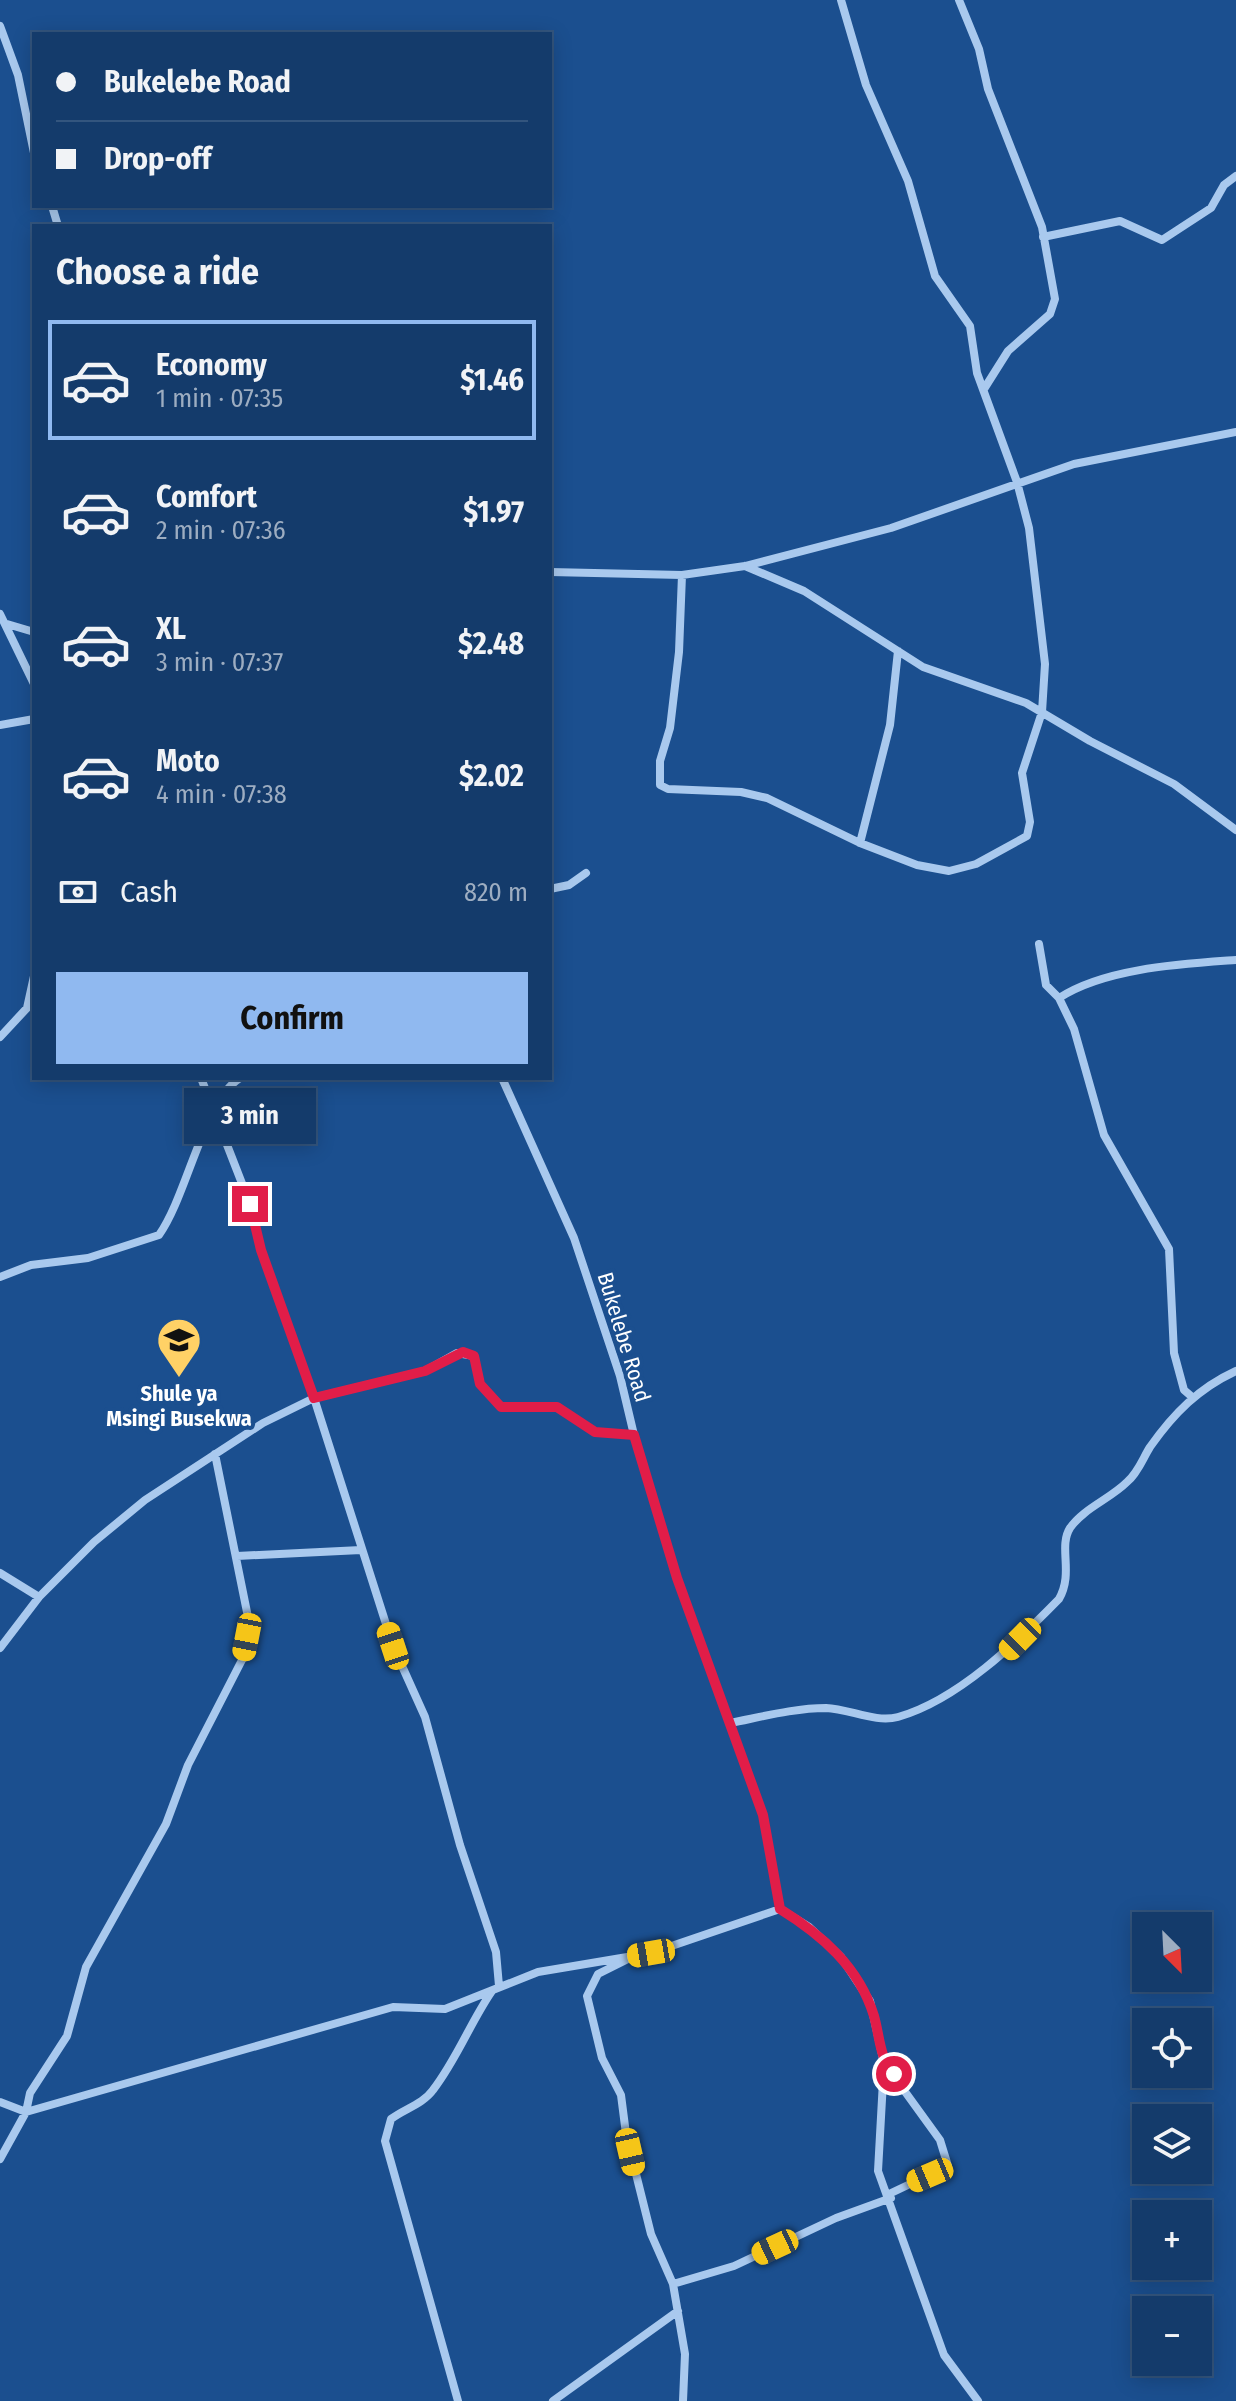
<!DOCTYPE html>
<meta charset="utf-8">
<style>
body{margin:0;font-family:"Fira Sans Condensed",sans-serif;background:#214673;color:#f1f3f6;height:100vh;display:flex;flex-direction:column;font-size:30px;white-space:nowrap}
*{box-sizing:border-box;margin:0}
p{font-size:26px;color:#9dadc1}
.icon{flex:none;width:44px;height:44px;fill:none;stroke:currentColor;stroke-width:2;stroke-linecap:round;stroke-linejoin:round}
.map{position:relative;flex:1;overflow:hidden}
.panel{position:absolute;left:32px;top:224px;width:520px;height:856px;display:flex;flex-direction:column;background:#143b6b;border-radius:0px;box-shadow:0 4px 20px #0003,0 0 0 2px #33557e}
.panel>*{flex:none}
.top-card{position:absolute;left:32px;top:32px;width:520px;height:176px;border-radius:0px;box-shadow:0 4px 20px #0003,0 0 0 2px #33557e;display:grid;align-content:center;height:176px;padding:0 24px;background:#143b6b}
.needle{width:52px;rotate:156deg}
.controls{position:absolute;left:1132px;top:1912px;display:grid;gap:16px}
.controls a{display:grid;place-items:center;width:80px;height:80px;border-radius:0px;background:#143b6b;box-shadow:0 4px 20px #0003,0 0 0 2px #33557e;font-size:40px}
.end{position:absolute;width:36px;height:36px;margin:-18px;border:10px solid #e11d48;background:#fff;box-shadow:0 0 0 4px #fff}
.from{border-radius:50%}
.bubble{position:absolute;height:56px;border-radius:0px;background:#143b6b;box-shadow:0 4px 20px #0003,0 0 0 2px #33557e;font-size:26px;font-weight:700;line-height:56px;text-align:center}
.car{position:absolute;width:24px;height:48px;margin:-24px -12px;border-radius:10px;box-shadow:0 0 6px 2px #0007;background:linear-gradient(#f5c518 24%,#345 0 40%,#f5c518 0 76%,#345 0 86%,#f5c518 0)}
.top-card b{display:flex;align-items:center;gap:28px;height:76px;font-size:30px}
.top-card b+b{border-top:2px solid #33557e}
.top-card i{width:20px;height:20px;background:#f1f3f6}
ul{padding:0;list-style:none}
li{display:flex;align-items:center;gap:24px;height:120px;margin:0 16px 12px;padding:0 8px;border:4px solid transparent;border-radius:0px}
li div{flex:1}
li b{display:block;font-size:30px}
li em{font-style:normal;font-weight:700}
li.current{border-color:#90b9f0}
li>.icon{width:72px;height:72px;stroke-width:1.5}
h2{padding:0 24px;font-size:36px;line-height:96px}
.pay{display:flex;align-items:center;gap:20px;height:88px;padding:0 24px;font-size:30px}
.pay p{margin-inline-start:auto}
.primary-button{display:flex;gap:16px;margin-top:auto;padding:16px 24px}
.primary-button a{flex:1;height:92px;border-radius:0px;background:#90b9f0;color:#111;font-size:32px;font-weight:700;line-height:92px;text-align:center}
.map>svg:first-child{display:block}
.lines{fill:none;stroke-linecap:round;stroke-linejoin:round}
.minor{stroke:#a9c9ee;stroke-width:8}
.route{stroke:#e11d48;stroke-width:10}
.labels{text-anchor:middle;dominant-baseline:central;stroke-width:8;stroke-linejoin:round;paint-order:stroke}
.street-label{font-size:22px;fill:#fff;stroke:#1b4f8f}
.poi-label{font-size:22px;font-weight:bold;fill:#fff;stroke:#1b4f8f}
</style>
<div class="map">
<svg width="1236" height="2401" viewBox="0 0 1236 2401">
<rect width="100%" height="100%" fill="#1b4f8f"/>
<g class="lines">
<!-- minor -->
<path class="minor" d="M959 0 979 49 988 89 1042 227 1055 299 1050 314 1008 351 984 389
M0 26 18 75 34 153
M52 206 58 226
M1043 237 1120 221 1162 240 1211 208 1224 185 1236 176
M745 566 804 591 923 667 1026 703 1090 741 1174 784 1236 830
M550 572 682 575 745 566 891 528 1074 464 1236 432
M682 575 679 652 670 728 660 761V785L668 789 741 792 767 798 860 843 917 865 949 871 976 864 1027 836 1030 822 1022 773 1042 712 1045 664 1029 528 1017 482 977 373 970 326 935 276 908 181 866 85 841 0
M0 614 34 684
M7 624 34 632
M0 725 34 719
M860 843 890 725 898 651
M550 889 569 885 586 873
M1039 944 1046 985 1059 998 1074 1029 1104 1135 1169 1249 1174 1353 1184 1390 1191 1396
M1059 998C1105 968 1181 964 1236 960
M0 1037 27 1008 34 976
M201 1078 250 1204 261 1250 314 1398 393 1646 425 1717 460 1845 496 1952 499 1986
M502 1078 574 1238 620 1376 634 1435 677 1578 763 1815 780 1909 809 1927 841 1957 870 2001 884 2063 878 2171 944 2355 978 2401
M0 1277 31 1265 88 1258 159 1235C187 1196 204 1100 240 1078
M237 1556 361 1550
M0 1573 39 1597
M0 1648 39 1597 94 1542 145 1500 263 1423 314 1398 425 1371 457 1353 474 1356 480 1384 501 1407H557L595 1432 634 1435
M730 1723C761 1717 795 1708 826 1708 850 1709 875 1723 898 1717 958 1700 1017 1642 1059 1599 1074 1573 1058 1547 1070 1528 1084 1508 1110 1499 1127 1482 1138 1473 1143 1458 1150 1447 1174 1413 1199 1388 1236 1371
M634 1956 598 1974 587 1996 602 2058 621 2095 626 2134 651 2234 673 2284 685 2354 683 2401
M885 2064 940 2140 948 2166 889 2194
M0 2102 26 2112 30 2093 67 2036 86 1967 166 1824 188 1765 242 1660 249 1622 215 1454
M0 2159 26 2112 393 2007 445 2009 538 1972 651 1953 780 1909
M673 2284 734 2266 836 2218 891 2198
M458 2401 385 2141 391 2119C404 2109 423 2104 433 2090 457 2059 470 2023 492 1991
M553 2401 678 2311"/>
</g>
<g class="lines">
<!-- route -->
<path class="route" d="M250 1204 261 1250 314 1398 425 1371 463 1352 474 1356 480 1384 501 1407H557L595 1432 634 1435 677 1578 763 1815 780 1909C822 1935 859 1967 874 2016 880 2037 879 2057 894 2074"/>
</g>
<!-- icons -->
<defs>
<g id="school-pin" transform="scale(2.3)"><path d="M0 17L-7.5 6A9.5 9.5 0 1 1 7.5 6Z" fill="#ffd166" stroke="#1b4f8f"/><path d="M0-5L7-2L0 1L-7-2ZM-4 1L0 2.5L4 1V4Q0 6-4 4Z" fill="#111"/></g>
</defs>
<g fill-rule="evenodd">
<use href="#school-pin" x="179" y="1340"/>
</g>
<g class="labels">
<!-- street labels -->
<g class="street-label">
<text transform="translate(624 1337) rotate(73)">Bukelebe Road</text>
</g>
<!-- poi labels -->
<g class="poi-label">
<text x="179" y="1393">Shule ya<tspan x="179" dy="25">Msingi Busekwa</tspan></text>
</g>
</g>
</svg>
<div class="controls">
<a><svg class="needle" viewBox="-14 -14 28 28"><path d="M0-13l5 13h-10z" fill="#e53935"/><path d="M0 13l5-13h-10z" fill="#9dadc1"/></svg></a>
<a><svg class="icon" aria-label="locate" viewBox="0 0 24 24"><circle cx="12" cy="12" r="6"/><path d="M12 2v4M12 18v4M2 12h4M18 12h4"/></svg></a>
<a><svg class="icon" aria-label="layers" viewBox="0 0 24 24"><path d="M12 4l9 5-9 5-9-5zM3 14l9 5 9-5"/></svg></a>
<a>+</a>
<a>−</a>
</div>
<i class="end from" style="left:894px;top:2074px"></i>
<i class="end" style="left:250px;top:1204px"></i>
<div class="bubble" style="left:184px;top:1088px;width:132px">3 min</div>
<i class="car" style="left:247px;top:1637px;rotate:191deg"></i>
<i class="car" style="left:1020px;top:1639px;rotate:225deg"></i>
<i class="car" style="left:393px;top:1646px;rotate:342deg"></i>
<i class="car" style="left:651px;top:1953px;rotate:260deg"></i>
<i class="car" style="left:630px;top:2152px;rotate:167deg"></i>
<i class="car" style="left:930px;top:2175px;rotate:247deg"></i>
<i class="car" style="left:775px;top:2247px;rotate:245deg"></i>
<div class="top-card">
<b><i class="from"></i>Bukelebe Road</b>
<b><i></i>Drop-off</b>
</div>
<section class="panel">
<h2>Choose a ride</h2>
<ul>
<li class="current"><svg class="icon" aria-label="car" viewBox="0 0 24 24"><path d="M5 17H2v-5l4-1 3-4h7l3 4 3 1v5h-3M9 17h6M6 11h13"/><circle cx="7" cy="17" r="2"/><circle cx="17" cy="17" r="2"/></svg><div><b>Economy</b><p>1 min · 07:35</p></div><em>$1.46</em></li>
<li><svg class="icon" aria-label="car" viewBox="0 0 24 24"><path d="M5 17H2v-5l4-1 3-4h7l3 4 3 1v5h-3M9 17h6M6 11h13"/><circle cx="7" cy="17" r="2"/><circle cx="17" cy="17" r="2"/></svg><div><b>Comfort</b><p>2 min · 07:36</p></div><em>$1.97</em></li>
<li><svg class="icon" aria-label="car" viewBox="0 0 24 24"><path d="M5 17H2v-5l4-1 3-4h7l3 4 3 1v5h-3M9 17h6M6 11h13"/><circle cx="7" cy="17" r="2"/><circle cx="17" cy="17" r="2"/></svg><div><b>XL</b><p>3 min · 07:37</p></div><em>$2.48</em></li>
<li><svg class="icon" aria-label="car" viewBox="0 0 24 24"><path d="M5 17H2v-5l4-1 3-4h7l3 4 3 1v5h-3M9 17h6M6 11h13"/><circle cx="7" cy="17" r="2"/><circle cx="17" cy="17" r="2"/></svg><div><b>Moto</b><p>4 min · 07:38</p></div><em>$2.02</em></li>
</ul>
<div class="pay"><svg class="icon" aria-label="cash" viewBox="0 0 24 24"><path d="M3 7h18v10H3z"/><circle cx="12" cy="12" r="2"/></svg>Cash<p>820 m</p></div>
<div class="primary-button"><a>Confirm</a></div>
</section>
</div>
